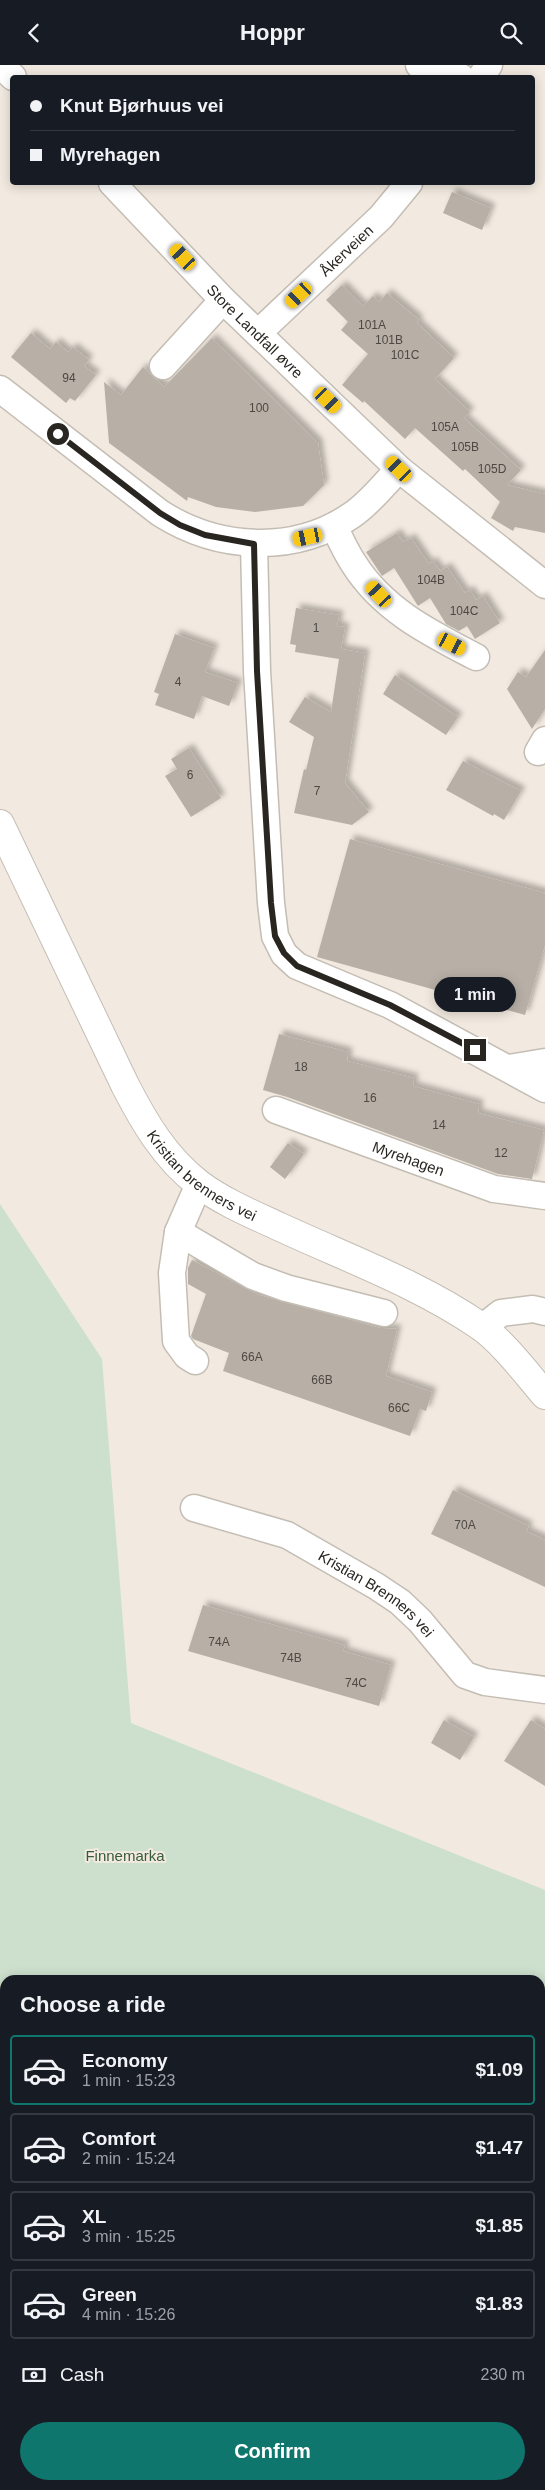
<!DOCTYPE html>
<meta charset="utf-8">
<style>
body{margin:0;font-family:Helvetica,sans-serif;background:#242831;color:#f1f3f6;height:100vh;display:flex;flex-direction:column;font-size:19px;white-space:nowrap}
*{box-sizing:border-box;margin:0}
p{font-size:16px;color:#9ea1a6}
.icon{flex:none;width:28px;height:28px;fill:none;stroke:currentColor;stroke-width:2;stroke-linecap:round;stroke-linejoin:round}
.map{position:relative;flex:1;overflow:hidden}
.side{position:absolute;left:0px;top:1910px;width:545px;height:515px;display:flex;flex-direction:column;background:#171b24;border-radius:15px 15px 0 0;box-shadow:0 2px 12px #0003}
.side>*{flex:none}
.hud{position:absolute;left:10px;top:10px;width:525px;height:110px;border-radius:5px;box-shadow:0 2px 12px #0003;display:grid;align-content:center;height:110px;padding:0 20px;background:#171b24}
.end{position:absolute;width:22px;height:22px;margin:-11px;border:6px solid #292622;background:#fff;box-shadow:0 0 0 2px #fff}
.from{border-radius:50%}
.bubble{position:absolute;height:35px;border-radius:18px;background:#171b24;box-shadow:0 2px 12px #0003;font-size:16px;font-weight:700;line-height:35px;text-align:center}
.car{position:absolute;width:15px;height:30px;margin:-15px -8px;border-radius:6px;box-shadow:0 0 4px 1px #0007;background:linear-gradient(#f5c518 24%,#345 0 40%,#f5c518 0 76%,#345 0 86%,#f5c518 0)}
.hud b{display:flex;align-items:center;gap:18px;height:48px;font-size:19px}
.hud b+b{border-top:1px solid #363941}
.hud i{width:12px;height:12px;background:#f1f3f6}
ul{padding:0;list-style:none}
li{display:flex;align-items:center;gap:15px;height:70px;margin:0 10px 8px;padding:0 10px;border:2px solid #363941;border-radius:5px}
li div{flex:1}
li b{display:block;font-size:19px}
li em{font-style:normal;font-weight:700}
li.current{border-color:#0f766e}
li>.icon{width:45px;height:45px;stroke-width:1.5}
h2{padding:0 20px;font-size:22px;line-height:60px}
.pay{display:flex;align-items:center;gap:12px;height:55px;padding:0 20px;font-size:19px}
.pay p{margin-inline-start:auto}
.button{display:flex;gap:10px;margin-top:auto;padding:10px 20px}
.button a{flex:1;height:58px;border-radius:30px;background:#0f766e;color:#fff;font-size:20px;font-weight:700;line-height:58px;text-align:center}
header{display:flex;justify-content:space-between;align-items:center;height:65px;padding:0 20px;background:#171b24;font-size:22px;font-weight:700}
.map>svg:first-child{display:block}
.green{fill:#cce0cd}
.building{fill:#b8b0a7;filter:url(#shadow)}
.lines{fill:none;stroke-linecap:round;stroke-linejoin:round}
.minor-casing{stroke:#c4bdb4;stroke-width:29}
.major-casing{stroke:#c4bdb4;stroke-width:30}
.minor{stroke:#fff;stroke-width:26}
.major{stroke:#fff;stroke-width:28}
.route{stroke:#292622;stroke-width:6}
.labels{text-anchor:middle;dominant-baseline:central;stroke-width:4;stroke-linejoin:round;paint-order:stroke}
.number-label{font-size:12px;fill:#4d4843}
.street-label{font-size:15px;fill:#292622;stroke:#f2eae0}
.park-label{font-size:15px;fill:#375c39;stroke:#f2eae0}
</style>
<header><svg class="icon" aria-label="back" viewBox="0 0 24 24"><path d="M15 5l-7 7 7 7"/></svg>Hoppr<svg class="icon" aria-label="search" viewBox="0 0 24 24"><circle cx="10" cy="10" r="6"/><path d="M15 15l6 6"/></svg></header>
<div class="map">
<svg width="545" height="2425" viewBox="0 0 545 2425">
<defs>
<filter id="shadow"><feDropShadow dx="4.5" dy="-4.5" stdDeviation="2.5" flood-color="#0004"/></filter>
</defs>
<rect width="100%" height="100%" fill="#f2eae0"/>
<!-- green -->
<path class="green" d="M0 1139 102 1294 131 1658 545 1825V2300L540 2313V1915H5V2420H531V2425H0Z"/>
<!-- building -->
<path class="building" d="M452 127 491 143 482 165 443 148Z
M342 220 363 241 373 231 379 237 387 228 419 255 417 258 454 293 435 314 470 347 464 353 521 405 507 420 545 429V468L515 462 513 466 491 453 500 437 465 404 463 406 415 363 405 374 364 336 363 338 342 320 368 289 341 265 348 257 326 235Z
M31 268 50 284 56 277 68 287 73 282 89 295 84 301 96 310 75 336 70 333 66 338 11 292Z
M212 273 318 378 324 420 303 441 255 447 216 442 188 432 187 436 109 378 104 317 121 330 143 302 164 322Z
M397 468 403 477 411 473 429 499 433 496 440 506 447 502 465 528 470 525 476 535 483 531 500 558 475 574 467 561 459 566 446 559 430 533 418 541 394 503 382 511 366 487Z
M296 543 339 550 337 561 345 562 341 584 365 588 345 718 369 747 352 760 294 748 304 704 306 705 314 672 289 657 305 632 331 647 339 594 295 587 296 580 290 579Z
M175 569 214 583 205 607 238 618 229 641 202 631 194 654 155 640 159 629 154 627Z
M545 585V644L532 664 507 624 518 607 526 612Z
M395 610 458 652 446 670 383 629Z
M189 683 221 733 191 752 165 711 177 704 171 694Z
M463 696 521 726 504 755 494 749 493 751 446 725Z
M350 774 545 828V880L525 950 317 892Z
M279 969 348 987 347 996 414 1013 413 1021 479 1039 478 1048 544 1065 532 1114 498 1109 287 1032 263 1025Z
M288 1078 304 1089 285 1114 270 1102Z
M192 1195 259 1230 380 1263 397 1264 386 1311 432 1327 426 1346 420 1344 410 1371 223 1306 229 1288 193 1274 191 1271 206 1229 188 1219V1203Z
M453 1425 529 1461 526 1466 545 1475V1522L431 1469Z
M203 1540 345 1580 343 1586 391 1600 379 1641 188 1586Z
M444 1655 474 1672 460 1695 431 1678Z
M531 1655 545 1664V1721L504 1696Z"/>
<g class="lines">
<!-- minor casing -->
<g class="minor-casing">
<g id="minor">
<path d="M1 0 13 12"/>
<path d="M419 0 461 12"/>
<path d="M481 12 489 0"/>
<path id="s1" d="M112 118 223 235 399 404 545 520"/>
<path id="s2" d="M258 268 381 152 409 118"/>
<path d="M163 301 223 235"/>
<path d="M0 324 160 448C218 485 294 490 352 450 370 438 384 419 399 404"/>
<path d="M334 461C340 474 346 487 354 499 383 545 430 568 476 592"/>
<path d="M254 479 257 606 271 838 275 871 284 889 297 901 390 940 545 1024"/>
<path d="M538 687 545 675"/>
<path d="M509 1003 545 997"/>
<path id="s3" d="M276 1045 494 1124 545 1131"/>
<path d="M178 1167 253 1211 286 1223 384 1248"/>
<path d="M482 1263 501 1248 533 1244 545 1247"/>
<path d="M195 1296 187 1291 176 1276 172 1208 178 1167 199 1119"/>
<path id="s4" d="M194 1443 287 1470 376 1521 400 1537 420 1556 465 1610 485 1617 545 1625"/>
</g>
</g>
<!-- major casing -->
<g class="major-casing">
<g id="major">
<path id="s5" d="M0 759 125 1020C144 1057 165 1093 199 1119 223 1137 252 1149 280 1162 347 1193 419 1219 480 1261 502 1276 527 1309 545 1330"/>
</g>
</g>
<!-- minor -->
<use href="#minor" class="minor"/>
<!-- major -->
<use href="#major" class="major"/>
</g>
<g class="lines">
<!-- route -->
<path class="route" d="M58 369 160 448 180 460 205 470 254 479 257 606 271 838 275 871 284 888 297 901 390 940 475 985"/>
</g>
<g class="labels">
<!-- number labels -->
<g class="number-label">
<text x="372" y="260">101A</text>
<text x="389" y="275">101B</text>
<text x="405" y="290">101C</text>
<text x="69" y="313">94</text>
<text x="259" y="343">100</text>
<text x="445" y="362">105A</text>
<text x="465" y="382">105B</text>
<text x="492" y="404">105D</text>
<text x="431" y="515">104B</text>
<text x="464" y="546">104C</text>
<text x="316" y="563">1</text>
<text x="178" y="617">4</text>
<text x="190" y="710">6</text>
<text x="317" y="726">7</text>
<text x="301" y="1002">18</text>
<text x="370" y="1033">16</text>
<text x="439" y="1060">14</text>
<text x="501" y="1088">12</text>
<text x="252" y="1292">66A</text>
<text x="322" y="1315">66B</text>
<text x="399" y="1343">66C</text>
<text x="465" y="1460">70A</text>
<text x="219" y="1577">74A</text>
<text x="291" y="1593">74B</text>
<text x="356" y="1618">74C</text>
</g>
<!-- street labels -->
<g class="street-label">
<text stroke="none"><textPath href="#s2" startOffset="121">Åkerveien</textPath></text>
<text stroke="none"><textPath href="#s1" startOffset="206">Store Landfall øvre</textPath></text>
<text stroke="none"><textPath href="#s3" startOffset="141">Myrehagen</textPath></text>
<text stroke="none"><textPath href="#s5" startOffset="411">Kristian brenners vei</textPath></text>
<text stroke="none"><textPath href="#s4" startOffset="204">Kristian Brenners vei</textPath></text>
</g>
<!-- park labels -->
<g class="park-label">
<text x="125" y="1790">Finnemarka</text>
</g>
</g>
</svg>
<i class="end from" style="left:58px;top:369px"></i>
<i class="end" style="left:475px;top:985px"></i>
<div class="bubble" style="left:434px;top:912px;width:82px">1 min</div>
<i class="car" style="left:183px;top:192px;rotate:317deg"></i>
<i class="car" style="left:299px;top:230px;rotate:227deg"></i>
<i class="car" style="left:328px;top:335px;rotate:134deg"></i>
<i class="car" style="left:399px;top:404px;rotate:314deg"></i>
<i class="car" style="left:308px;top:472px;rotate:258deg"></i>
<i class="car" style="left:379px;top:529px;rotate:317deg"></i>
<i class="car" style="left:452px;top:579px;rotate:117deg"></i>
<div class="hud">
<b><i class="from"></i>Knut Bjørhuus vei</b>
<b><i></i>Myrehagen</b>
</div>
<section class="side">
<h2>Choose a ride</h2>
<ul>
<li class="current"><svg class="icon" aria-label="car" viewBox="0 0 24 24"><path d="M5 17H2v-5l4-1 3-4h7l3 4 3 1v5h-3M9 17h6M6 11h13"/><circle cx="7" cy="17" r="2"/><circle cx="17" cy="17" r="2"/></svg><div><b>Economy</b><p>1 min · 15:23</p></div><em>$1.09</em></li>
<li><svg class="icon" aria-label="car" viewBox="0 0 24 24"><path d="M5 17H2v-5l4-1 3-4h7l3 4 3 1v5h-3M9 17h6M6 11h13"/><circle cx="7" cy="17" r="2"/><circle cx="17" cy="17" r="2"/></svg><div><b>Comfort</b><p>2 min · 15:24</p></div><em>$1.47</em></li>
<li><svg class="icon" aria-label="car" viewBox="0 0 24 24"><path d="M5 17H2v-5l4-1 3-4h7l3 4 3 1v5h-3M9 17h6M6 11h13"/><circle cx="7" cy="17" r="2"/><circle cx="17" cy="17" r="2"/></svg><div><b>XL</b><p>3 min · 15:25</p></div><em>$1.85</em></li>
<li><svg class="icon" aria-label="car" viewBox="0 0 24 24"><path d="M5 17H2v-5l4-1 3-4h7l3 4 3 1v5h-3M9 17h6M6 11h13"/><circle cx="7" cy="17" r="2"/><circle cx="17" cy="17" r="2"/></svg><div><b>Green</b><p>4 min · 15:26</p></div><em>$1.83</em></li>
</ul>
<div class="pay"><svg class="icon" aria-label="cash" viewBox="0 0 24 24"><path d="M3 7h18v10H3z"/><circle cx="12" cy="12" r="2"/></svg>Cash<p>230 m</p></div>
<div class="button"><a>Confirm</a></div>
</section>
</div>
